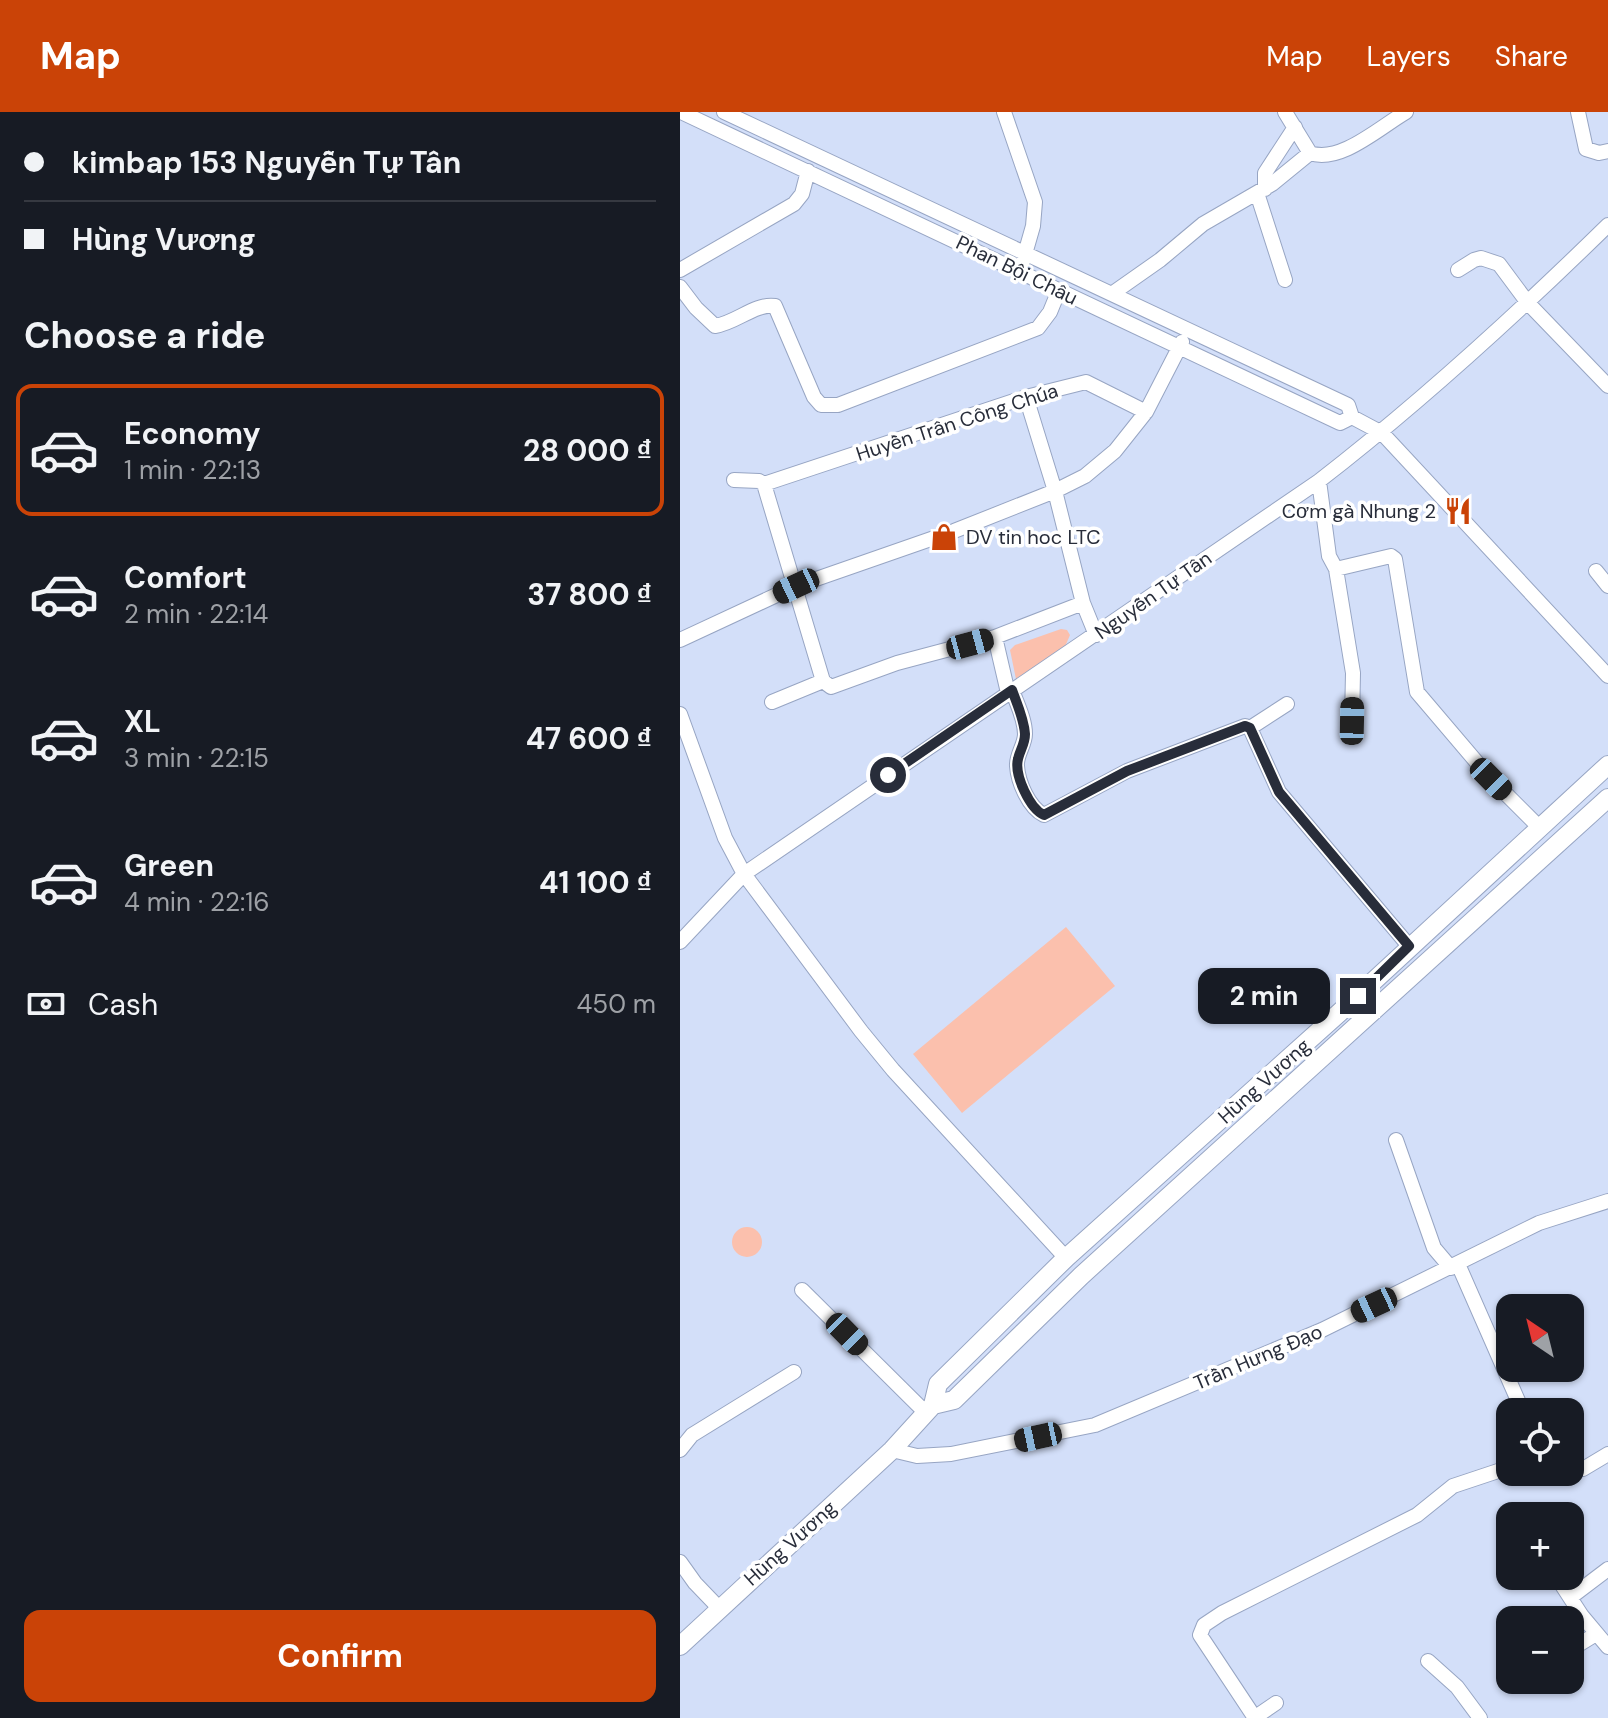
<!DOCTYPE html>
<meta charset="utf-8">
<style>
body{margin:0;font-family:"DM Sans",sans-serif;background:#242831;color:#f1f3f6;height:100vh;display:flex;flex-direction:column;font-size:30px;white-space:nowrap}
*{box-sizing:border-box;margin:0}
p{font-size:26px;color:#9ea1a6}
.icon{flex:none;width:44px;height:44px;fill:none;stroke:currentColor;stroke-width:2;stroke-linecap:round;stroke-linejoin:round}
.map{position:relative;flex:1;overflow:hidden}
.sheet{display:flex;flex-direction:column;background:#171b24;width:680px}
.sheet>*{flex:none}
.hud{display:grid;align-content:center;height:176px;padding:0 24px;background:#171b24}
.needle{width:52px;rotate:325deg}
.tools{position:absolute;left:816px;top:1182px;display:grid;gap:16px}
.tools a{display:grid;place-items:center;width:88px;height:88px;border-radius:16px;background:#171b24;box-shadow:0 2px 6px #0004;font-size:40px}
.end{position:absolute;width:36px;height:36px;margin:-18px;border:10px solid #282d3a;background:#fff;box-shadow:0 0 0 4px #fff}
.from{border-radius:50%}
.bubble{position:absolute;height:56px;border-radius:16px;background:#171b24;box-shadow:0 2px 6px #0004;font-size:26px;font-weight:700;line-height:56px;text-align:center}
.car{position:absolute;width:24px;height:48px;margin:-24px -12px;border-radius:10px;box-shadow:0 0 6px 2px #0007;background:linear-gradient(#222 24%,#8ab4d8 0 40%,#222 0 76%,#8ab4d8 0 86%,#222 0)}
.hud b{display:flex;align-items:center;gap:28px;height:76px;font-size:30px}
.hud b+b{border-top:2px solid #363941}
.hud i{width:20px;height:20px;background:#f1f3f6}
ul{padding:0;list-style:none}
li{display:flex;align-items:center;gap:24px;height:132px;margin:0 16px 12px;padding:0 8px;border:4px solid transparent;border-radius:16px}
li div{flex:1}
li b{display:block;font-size:30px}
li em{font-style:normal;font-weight:700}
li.current{border-color:#ca4307}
li>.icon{width:72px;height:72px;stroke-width:1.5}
h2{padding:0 24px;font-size:36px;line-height:96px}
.pay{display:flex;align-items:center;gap:20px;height:88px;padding:0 24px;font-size:30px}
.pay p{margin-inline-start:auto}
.primary-button{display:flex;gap:16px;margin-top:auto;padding:16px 24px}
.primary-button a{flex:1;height:92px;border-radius:16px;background:#ca4307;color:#fff;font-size:32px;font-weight:700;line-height:92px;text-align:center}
header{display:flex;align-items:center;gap:48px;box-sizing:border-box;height:112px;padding:0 40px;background:#ca4307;color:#fff}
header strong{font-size:38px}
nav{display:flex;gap:44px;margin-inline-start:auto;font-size:28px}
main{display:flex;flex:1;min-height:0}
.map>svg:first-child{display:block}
.green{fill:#fbc0ad}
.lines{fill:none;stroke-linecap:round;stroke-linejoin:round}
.minor-casing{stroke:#97a5c3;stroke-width:16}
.major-casing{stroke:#97a5c3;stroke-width:20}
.minor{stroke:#fff;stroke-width:14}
.major{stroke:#fff;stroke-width:18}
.route{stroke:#282d3a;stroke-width:10}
.labels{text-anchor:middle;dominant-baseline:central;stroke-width:7;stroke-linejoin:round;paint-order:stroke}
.street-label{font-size:20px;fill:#282d3a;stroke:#fff}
.poi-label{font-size:20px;fill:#282d3a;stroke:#fff;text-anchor:end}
</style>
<header>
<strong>Map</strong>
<nav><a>Map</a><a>Layers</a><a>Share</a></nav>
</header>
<main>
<section class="sheet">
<div class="hud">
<b><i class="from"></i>kimbap 153 Nguyễn Tự Tân</b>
<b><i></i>Hùng Vương</b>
</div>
<h2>Choose a ride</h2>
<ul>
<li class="current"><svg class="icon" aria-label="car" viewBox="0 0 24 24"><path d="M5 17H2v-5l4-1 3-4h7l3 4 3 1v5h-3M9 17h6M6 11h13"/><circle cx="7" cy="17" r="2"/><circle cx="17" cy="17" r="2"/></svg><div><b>Economy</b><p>1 min · 22:13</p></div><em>28 000 ₫</em></li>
<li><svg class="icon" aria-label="car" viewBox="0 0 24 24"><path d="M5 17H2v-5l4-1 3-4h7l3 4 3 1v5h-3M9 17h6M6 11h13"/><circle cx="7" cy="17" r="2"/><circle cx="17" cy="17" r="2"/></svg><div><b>Comfort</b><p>2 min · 22:14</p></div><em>37 800 ₫</em></li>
<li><svg class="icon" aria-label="car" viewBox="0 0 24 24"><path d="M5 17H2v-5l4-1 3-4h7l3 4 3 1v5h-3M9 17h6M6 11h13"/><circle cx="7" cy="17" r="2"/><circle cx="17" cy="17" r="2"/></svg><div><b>XL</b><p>3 min · 22:15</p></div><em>47 600 ₫</em></li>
<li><svg class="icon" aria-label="car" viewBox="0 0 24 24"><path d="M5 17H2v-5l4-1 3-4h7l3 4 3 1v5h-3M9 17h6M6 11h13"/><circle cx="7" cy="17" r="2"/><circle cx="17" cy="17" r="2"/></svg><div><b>Green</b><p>4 min · 22:16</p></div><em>41 100 ₫</em></li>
</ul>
<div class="pay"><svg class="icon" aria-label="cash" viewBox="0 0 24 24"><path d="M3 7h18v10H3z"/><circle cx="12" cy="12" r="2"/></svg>Cash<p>450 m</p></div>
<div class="primary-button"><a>Confirm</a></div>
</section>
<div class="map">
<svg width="928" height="1606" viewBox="0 0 928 1606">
<rect width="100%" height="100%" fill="#d3dff9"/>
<!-- green -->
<path class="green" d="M381 517 387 518 390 523 384 537 336 567 330 538 335 533Z
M386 815 435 874 282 1001 233 942Z
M52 1130a15 15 0 1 1 30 0a15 15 0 1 1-30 0Z"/>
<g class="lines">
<!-- minor casing -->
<g class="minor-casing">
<path id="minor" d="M1 0 660 311 672 305
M44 0 668 293 672 305 702 321 928 564
M324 0 355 90 353 114 343 149
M605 0 630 41
M898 0 906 37 919 41 928 39
M585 77V61L615 15
M577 81 605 168
M0 158 114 92 122 82 128 59
M778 158 794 148 801 146 819 152 848 191 928 274
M0 175 16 196 35 214C56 211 75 191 95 194L134 285 141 293H158L358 216 370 200 379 178
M433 181 480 148 523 112 592 72 630 41C660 52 700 15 726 0
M346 285 375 379 403 491 416 523
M54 368 79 369 84 372 143 569 151 575 217 551 315 525 403 491
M639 369 649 444 656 457 673 561 672 609
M84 372 346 285 406 270 466 300
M656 457 711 444 715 447 737 580 811 667 859 715
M916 459 928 474
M315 525 328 581
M0 528 116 474 274 419 375 379 405 364 435 339 466 300 502 230
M332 578C337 592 345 607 345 622 345 633 336 643 337 654 338 670 349 696 364 703L447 659 565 614 570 616 599 680 729 834
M92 590 143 569
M0 602 45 726 64 762 181 919 213 958 386 1146
M570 616 607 592
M0 830 64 762 639 369C741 290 836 203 928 113
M716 1028 754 1136 771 1156
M778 1152 843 1300
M122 1178 246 1301
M0 1338 12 1323 114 1260
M212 1338 237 1344 271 1342 415 1313 642 1218 859 1111 928 1089
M890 1358 903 1357 928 1342
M0 1450 15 1471 39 1496
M876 1464 902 1504 928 1535
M891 1485 928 1457
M890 1538 916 1522
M748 1549 777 1575 800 1606
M574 1606 596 1591
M575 1606 520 1523 524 1513 542 1501 737 1403 773 1374 830 1355"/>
</g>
<!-- major casing -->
<g class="major-casing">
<path id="major" d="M253 1293 274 1288 401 1164 928 686
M0 1534 212 1338 253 1293 258 1272 386 1146 659 901 928 653"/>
</g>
<!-- minor -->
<use href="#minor" class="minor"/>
<!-- major -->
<use href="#major" class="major"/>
</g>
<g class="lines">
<!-- route -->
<path class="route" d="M208 663 332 578C337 592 344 607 345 622 345 632 340 638 338 647 334 663 350 697 364 703L447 659 565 614 570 616 599 680 729 834 678 884"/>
</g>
<!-- icons -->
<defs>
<g id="restaurant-bare" transform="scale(2.16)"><path d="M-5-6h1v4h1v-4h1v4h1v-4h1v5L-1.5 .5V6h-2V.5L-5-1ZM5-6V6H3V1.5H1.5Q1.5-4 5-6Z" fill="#ca4307" stroke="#fff" stroke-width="2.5" paint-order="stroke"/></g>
<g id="shop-bare" transform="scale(2.16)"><path d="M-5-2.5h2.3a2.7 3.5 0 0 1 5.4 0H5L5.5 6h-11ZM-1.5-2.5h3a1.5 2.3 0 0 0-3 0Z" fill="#ca4307" stroke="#fff" stroke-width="2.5" paint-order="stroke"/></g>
</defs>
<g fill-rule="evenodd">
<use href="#restaurant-bare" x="778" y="399"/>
<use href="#shop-bare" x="264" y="425"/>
</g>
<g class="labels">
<!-- street labels -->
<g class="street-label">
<text transform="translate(337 158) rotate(26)">Phan Bội Châu</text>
<text transform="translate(277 310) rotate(-18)">Huyền Trân Công Chúa</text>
<text transform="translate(473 483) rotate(-35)">Nguyễn Tự Tân</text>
<text transform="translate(584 969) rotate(-42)">Hùng Vương</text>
<text transform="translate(578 1245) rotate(-23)">Trần Hưng Đạo</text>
<text transform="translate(110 1431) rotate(-42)">Hùng Vương</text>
</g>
<!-- poi labels -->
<g class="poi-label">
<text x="756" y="399">Cơm gà Nhung 2</text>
<text x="286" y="425" text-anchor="start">DV tin hoc LTC</text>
</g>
</g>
</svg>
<div class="tools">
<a><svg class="needle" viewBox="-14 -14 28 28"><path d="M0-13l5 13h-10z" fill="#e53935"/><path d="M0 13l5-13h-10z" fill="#9ea1a6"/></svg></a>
<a><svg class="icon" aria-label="locate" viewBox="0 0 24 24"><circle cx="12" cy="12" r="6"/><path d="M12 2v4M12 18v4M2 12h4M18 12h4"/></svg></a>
<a>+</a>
<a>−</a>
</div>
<i class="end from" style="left:208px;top:663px"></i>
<i class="end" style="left:678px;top:884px"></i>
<div class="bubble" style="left:518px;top:856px;width:132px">2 min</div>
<i class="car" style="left:116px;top:474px;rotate:245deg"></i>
<i class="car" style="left:290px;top:532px;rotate:75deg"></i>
<i class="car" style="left:672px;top:609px;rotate:1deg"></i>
<i class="car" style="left:811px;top:667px;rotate:135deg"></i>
<i class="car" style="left:694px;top:1193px;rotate:245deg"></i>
<i class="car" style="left:167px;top:1222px;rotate:135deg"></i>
<i class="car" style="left:358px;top:1325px;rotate:258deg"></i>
</div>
</main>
